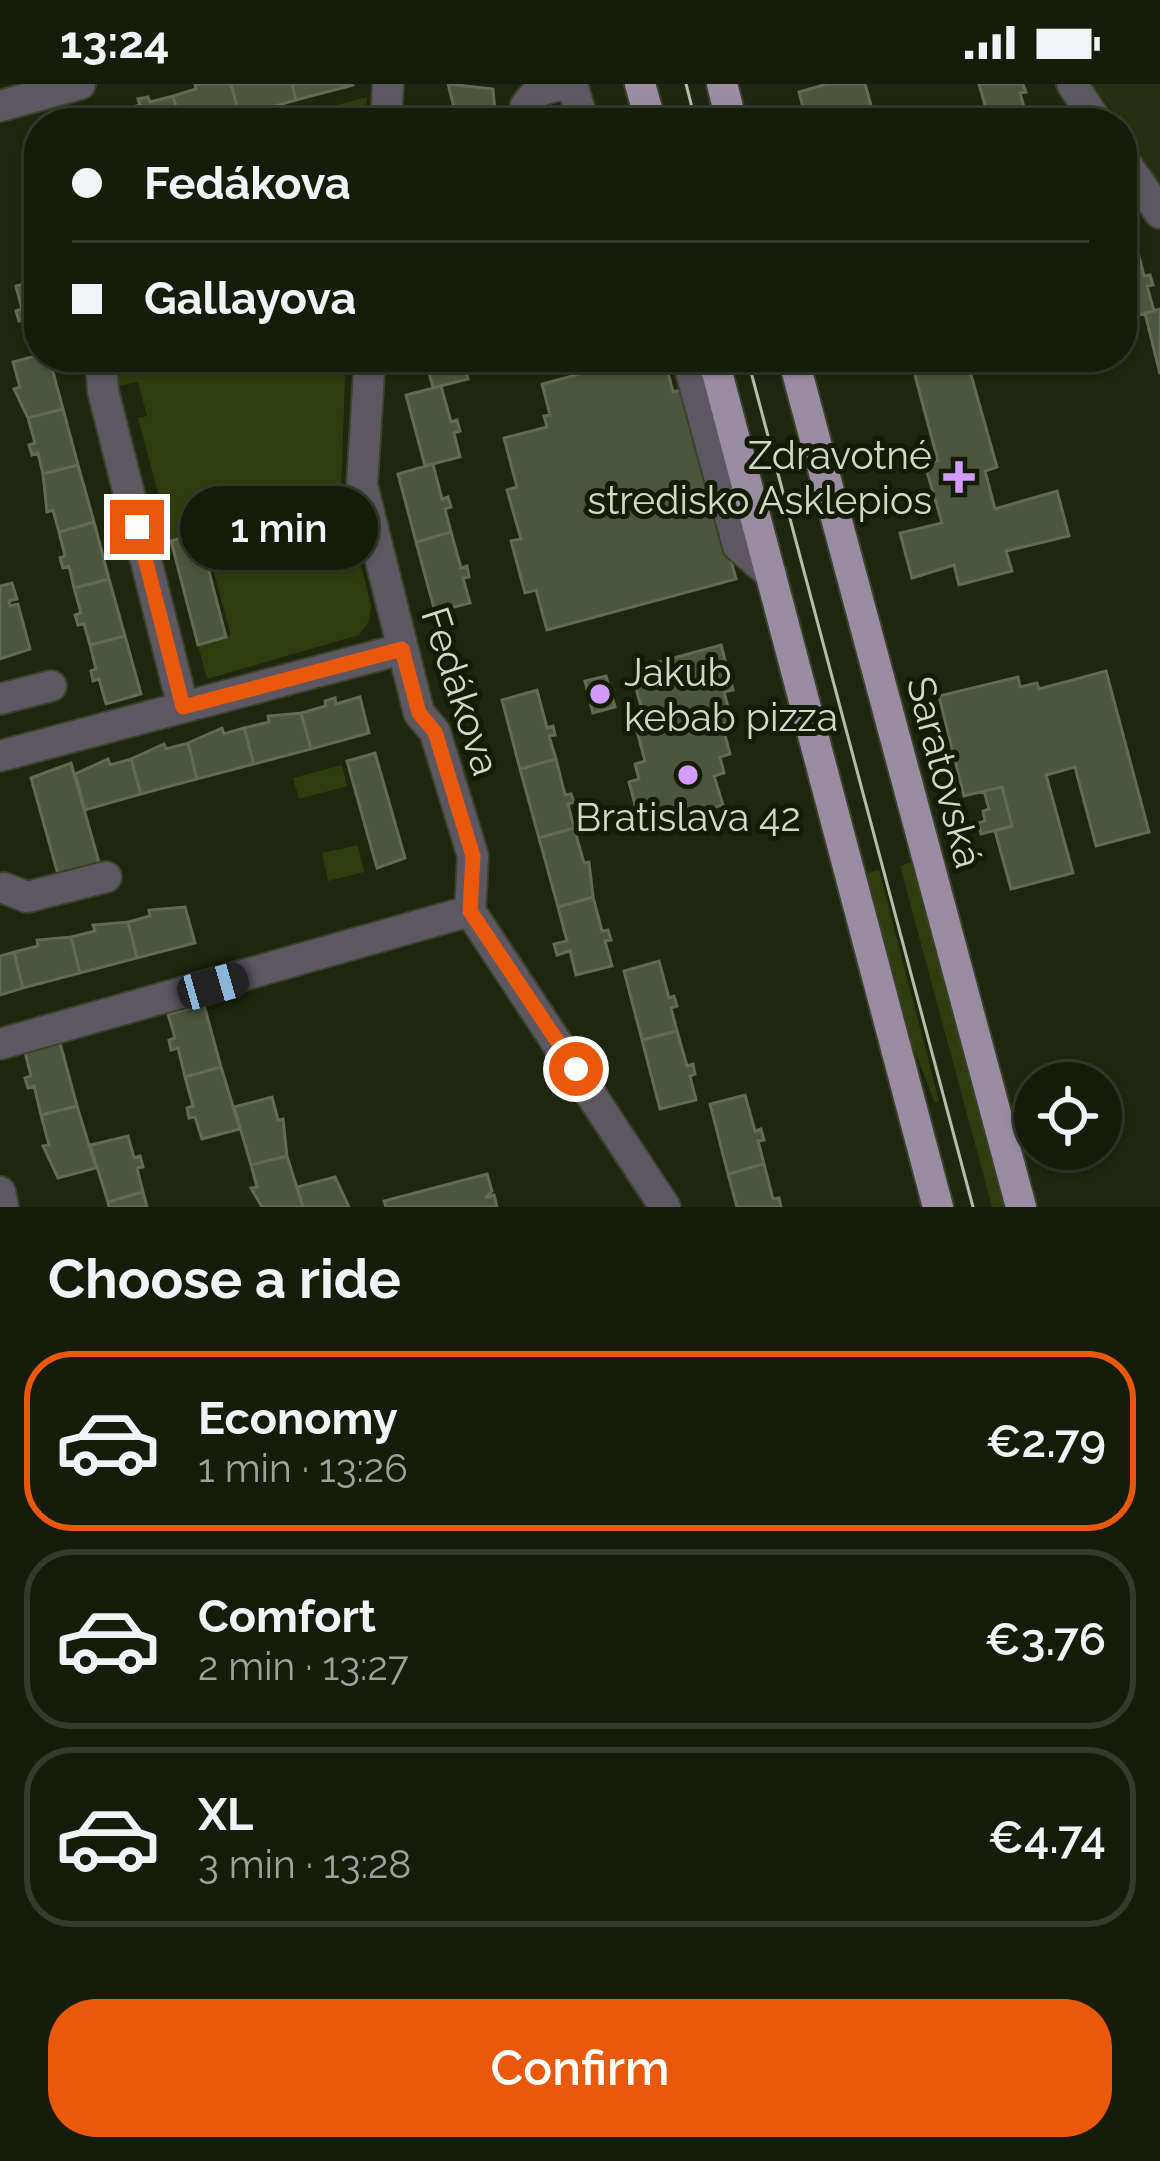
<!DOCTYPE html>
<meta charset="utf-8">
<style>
body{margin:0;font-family:Raleway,sans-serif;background:#232918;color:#f1f3f6;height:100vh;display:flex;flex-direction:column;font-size:45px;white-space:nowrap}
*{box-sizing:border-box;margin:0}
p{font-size:39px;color:#9ea19c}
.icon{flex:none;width:66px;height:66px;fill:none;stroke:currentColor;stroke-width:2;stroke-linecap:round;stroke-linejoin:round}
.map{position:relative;height:1123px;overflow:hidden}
.sheet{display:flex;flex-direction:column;background:#161c0a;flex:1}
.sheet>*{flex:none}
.top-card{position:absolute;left:24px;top:24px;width:1113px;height:264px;border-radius:48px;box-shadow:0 3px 9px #0004,0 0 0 3px #353a2b;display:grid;align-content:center;height:264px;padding:0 48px;background:#161c0a}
.fabs{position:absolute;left:1014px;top:978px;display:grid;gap:24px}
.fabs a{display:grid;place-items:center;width:108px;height:108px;border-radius:50%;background:#161c0a;box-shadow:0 3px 9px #0004,0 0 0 3px #353a2b;font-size:60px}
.end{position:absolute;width:54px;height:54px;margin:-27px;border:15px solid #ea580c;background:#fff;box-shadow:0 0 0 6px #fff}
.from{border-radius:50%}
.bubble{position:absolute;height:84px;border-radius:42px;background:#161c0a;box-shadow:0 3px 9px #0004,0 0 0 3px #353a2b;font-size:39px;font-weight:600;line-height:84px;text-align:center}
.car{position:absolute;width:36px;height:72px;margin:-36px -18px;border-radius:15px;box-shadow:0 0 9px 3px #0007;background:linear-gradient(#222 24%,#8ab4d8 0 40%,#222 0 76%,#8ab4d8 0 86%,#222 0)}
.top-card b{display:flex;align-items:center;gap:42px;height:114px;font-size:45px}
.top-card b+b{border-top:3px solid #353a2b}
.top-card i{width:30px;height:30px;background:#f1f3f6}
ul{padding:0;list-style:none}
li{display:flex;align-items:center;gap:36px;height:180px;margin:0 24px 18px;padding:0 24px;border:6px solid #353a2b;border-radius:48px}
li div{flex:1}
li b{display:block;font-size:45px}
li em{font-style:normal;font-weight:600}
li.current{border-color:#ea580c}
li>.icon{width:108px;height:108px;stroke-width:1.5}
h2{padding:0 48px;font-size:54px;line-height:144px}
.primary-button{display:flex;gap:24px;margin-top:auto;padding:24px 48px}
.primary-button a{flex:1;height:138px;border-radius:48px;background:#ea580c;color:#fff;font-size:48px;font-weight:600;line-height:138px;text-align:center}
.status{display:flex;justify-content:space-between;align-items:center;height:84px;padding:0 60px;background:#161c0a;direction:ltr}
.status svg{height:33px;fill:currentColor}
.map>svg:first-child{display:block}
.built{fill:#262f11}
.green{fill:#2f3c0d}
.building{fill:#4c563c;stroke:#626b51;stroke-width:3}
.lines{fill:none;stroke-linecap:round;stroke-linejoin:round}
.minor-casing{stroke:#3b422c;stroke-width:34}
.major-casing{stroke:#3b422c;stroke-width:34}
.minor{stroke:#5d5762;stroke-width:30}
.major{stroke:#998ca3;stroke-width:30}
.tram{stroke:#b5bcab;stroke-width:3}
.route{stroke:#ea580c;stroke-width:15}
.poi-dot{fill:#d39cfc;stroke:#151c05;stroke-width:4.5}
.labels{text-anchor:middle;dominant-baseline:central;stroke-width:10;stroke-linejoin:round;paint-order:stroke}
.poi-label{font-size:39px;fill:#d2d8c9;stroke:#151c05;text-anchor:end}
.street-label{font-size:39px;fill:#d2d8c9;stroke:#151c05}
</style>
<div class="status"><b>13:24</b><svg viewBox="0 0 49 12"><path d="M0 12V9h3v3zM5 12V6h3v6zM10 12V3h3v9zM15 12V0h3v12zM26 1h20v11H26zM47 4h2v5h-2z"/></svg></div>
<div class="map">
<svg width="1160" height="1123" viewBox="0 0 1160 1123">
<rect width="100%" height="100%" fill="#1e260e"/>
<!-- built -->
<path class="built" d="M1092 0H1160V101L1122 39Z"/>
<!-- green -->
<path class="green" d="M367 13 365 39H272Z
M110 273H346L341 404 371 521 369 537 359 551 207 595 198 561 231 551 202 445 171 457 138 334 147 332 138 298 113 303Z
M342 681 347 702 299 715 293 694Z
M358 761 364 788 328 797 322 769Z
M912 778 1006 1123H992L900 782Z
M879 786 939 1017 935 1019 905 942 867 789Z"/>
<!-- building -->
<path class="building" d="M195 0H231L240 32 181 39 173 12 196 5Z
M231 0H292L296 16 240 32Z
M292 0H353V1L296 16Z
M448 0 493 5 496 39H458Z
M827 0H865L876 39H807L799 8Z
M979 0H1023L1026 8 1020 9 1027 34 990 39Z
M173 12 181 39H120L117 27 140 21 138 15 148 13 150 18Z
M117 27 120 39H75L83 37 82 31Z
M1050 27 1053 39H1015L1014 37Z
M1135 156 1144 192 1150 191 1153 201 1147 202 1154 227 1122 235V160Z
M39 196V271L34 272 25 236 19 237 16 227 22 225 16 202Z
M1160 225V290L1145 229Z
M39 271 49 273 63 325 28 334 14 305 20 303 13 278Z
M463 273 468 295 433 304 425 273Z
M643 273H664L673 308 684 305 736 495 547 546 536 506 525 509 511 457 521 455 507 406 517 403 504 354 547 343 544 332 550 331 542 300Z
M910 273H966L997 383 985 387 995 425 1057 407 1069 452 1006 467 1012 487 959 501 954 481 912 494 900 449 942 439 925 381 938 377Z
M441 302 451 338 457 336 460 347 454 349 460 373 425 382 406 311Z
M63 325 78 381 43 390 38 369 32 371 29 361 35 359 28 334Z
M433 380 442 415 448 413 451 423 445 425 451 448 416 458 398 390Z
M78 381 94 438 59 448 53 426 47 428 43 390Z
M94 438 109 495 74 504 69 482 63 484 60 474 65 472 59 448Z
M451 448 461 484 467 482 469 493 463 494 470 519 435 528 416 458Z
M199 449 226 553 198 561 171 457Z
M109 495 125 552 90 561 84 540 78 541 75 531 81 529 74 504Z
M12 499 17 515 9 517 10 522 18 520 30 565 0 575V502Z
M125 552 141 610 106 620 99 595 93 597 91 587 96 585 90 561Z
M721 561 733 606 724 608 732 638 722 640 730 670 720 673 724 689 714 692 723 721 641 743 629 698 639 695 635 680 645 677 637 647 647 645 635 600 644 598 640 583Z
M1106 587 1149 748 1096 762 1075 683 1046 691 1073 789 1011 805 995 747 1012 742 1002 703 964 712 939 612 1018 593 1020 603 1037 599 1039 605Z
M606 592 615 623 593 629 585 597Z
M537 606 547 644 553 642 555 651 549 652 556 675 520 685 502 616Z
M360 613 369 649 311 665 301 629 326 622 325 617 335 614 336 620Z
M301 629 311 665 254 680 244 644 269 638 268 632Z
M222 644 224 650 244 644 254 680 197 695 188 659Z
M188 659 197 695 141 710 131 675 164 660 166 665Z
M375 669 405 774 377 784 347 677Z
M108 675 110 681 131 675 141 710 85 726 75 690Z
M556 675 565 711 571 710 574 718 568 720 574 744 539 754 520 685Z
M71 679 100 782 59 794 31 694Z
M1002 703 1012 742 981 750 978 739 985 737 983 727 989 725 984 707Z
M574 744 584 779 589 778 593 813 558 823 539 754Z
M593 813 602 847 608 846 611 856 605 857 612 882 576 891 570 867 557 871 554 860 567 857 558 823Z
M185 823 195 859 137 874 128 838 150 832 149 826Z
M128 838 137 874 80 889 71 853 95 847 93 841Z
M71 853 80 889 23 904 14 868 38 862 37 856Z
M14 868 23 904 0 911V872Z
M659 877 669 914 674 912 677 922 671 924 677 947 642 956 624 887Z
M204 921 221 983 185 993 178 964 171 966 169 956 175 954 168 930Z
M677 947 687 982 693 980 695 990 690 992 696 1016 660 1025 642 956Z
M60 959 77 1022 41 1031 34 1002 28 1004 25 994 31 992 25 968Z
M221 983 240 1045 202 1055 195 1033 189 1034 187 1024 193 1022 185 993Z
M745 1011 755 1047 761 1045 764 1056 758 1057 764 1080 728 1090 710 1020Z
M272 1013 278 1036 283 1035 287 1072 251 1081 234 1023Z
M77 1022 96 1084 58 1094 43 1062 49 1061 41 1031Z
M128 1052 134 1074 140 1072 143 1083 137 1084 143 1108 108 1118 90 1061Z
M287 1072 303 1123H262L251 1104 257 1103 251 1081Z
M764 1080 773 1115 779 1114 781 1123H737L728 1090Z
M487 1090 492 1107 485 1114 494 1111 497 1123H386L384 1117Z
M335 1093 349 1123H303L297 1103Z
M143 1108 147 1123H109L108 1118Z"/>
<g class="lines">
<!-- minor casing -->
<g class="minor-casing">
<path id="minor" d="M572 0 579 24
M1072 0 1098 39
M0 22 80 0
M386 39 388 0
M526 39V21L538 7 563 0
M1122 74 1160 129
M101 273 103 307 183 623
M370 273 362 401 419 629 435 648 473 772 470 827 665 1123
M687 273 738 462 771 490
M0 615 51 602
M0 672 402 565
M4 804 27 813 106 793
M0 960 470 827
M0 1108 3 1123"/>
</g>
<!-- major casing -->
<g class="major-casing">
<path id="major" d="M640 0 651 39
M722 0 732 39
M713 273 938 1123
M793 273 1021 1123"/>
</g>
<!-- minor -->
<use href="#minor" class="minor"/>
<!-- major -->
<use href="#major" class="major"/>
<!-- tram -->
<path class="tram" d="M686 0 696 39
M747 273 973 1123"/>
</g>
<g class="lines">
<!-- route -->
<path class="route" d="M137 443 183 623 402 565 419 629 435 648 473 772 470 827 576 985"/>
</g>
<!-- markers -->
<g class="poi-dot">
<path d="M953 375h12v12h12v12h-12v12h-12v-12h-12v-12h12z"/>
<circle cx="600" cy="610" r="12"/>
<circle cx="688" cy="691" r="12"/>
</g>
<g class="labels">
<!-- poi labels -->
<g class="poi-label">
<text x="932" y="371">Zdravotné<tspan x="932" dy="45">stredisko Asklepios</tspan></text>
<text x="624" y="588" text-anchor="start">Jakub<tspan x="624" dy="45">kebab pizza</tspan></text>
<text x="688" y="733" text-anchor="middle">Bratislava 42</text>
</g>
<!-- street labels -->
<g class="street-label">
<text transform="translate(461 607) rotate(72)">Fedákova</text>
<text transform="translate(945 688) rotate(75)">Saratovská</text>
</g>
</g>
</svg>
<div class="fabs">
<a><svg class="icon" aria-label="locate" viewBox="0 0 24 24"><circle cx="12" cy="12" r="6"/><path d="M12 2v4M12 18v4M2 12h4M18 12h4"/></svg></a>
</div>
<i class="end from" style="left:576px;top:985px"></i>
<i class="end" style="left:137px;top:443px"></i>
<div class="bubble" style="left:180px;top:402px;width:198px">1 min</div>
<i class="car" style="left:213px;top:902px;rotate:74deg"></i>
<div class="top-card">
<b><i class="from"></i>Fedákova</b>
<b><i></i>Gallayova</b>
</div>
</div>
<section class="sheet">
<h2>Choose a ride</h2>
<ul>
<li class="current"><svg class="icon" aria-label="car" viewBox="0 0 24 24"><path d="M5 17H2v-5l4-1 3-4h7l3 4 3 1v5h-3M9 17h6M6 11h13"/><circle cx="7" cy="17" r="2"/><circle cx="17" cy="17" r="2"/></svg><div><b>Economy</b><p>1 min · 13:26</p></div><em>€2.79</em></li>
<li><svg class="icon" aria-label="car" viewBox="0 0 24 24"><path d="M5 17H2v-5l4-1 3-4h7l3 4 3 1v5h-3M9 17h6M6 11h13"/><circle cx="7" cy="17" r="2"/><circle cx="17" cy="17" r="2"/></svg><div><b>Comfort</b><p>2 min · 13:27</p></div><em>€3.76</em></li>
<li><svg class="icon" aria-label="car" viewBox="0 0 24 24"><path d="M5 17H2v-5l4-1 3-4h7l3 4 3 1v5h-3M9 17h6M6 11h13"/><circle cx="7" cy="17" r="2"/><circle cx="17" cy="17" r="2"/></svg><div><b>XL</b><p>3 min · 13:28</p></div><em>€4.74</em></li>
</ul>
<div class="primary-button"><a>Confirm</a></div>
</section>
